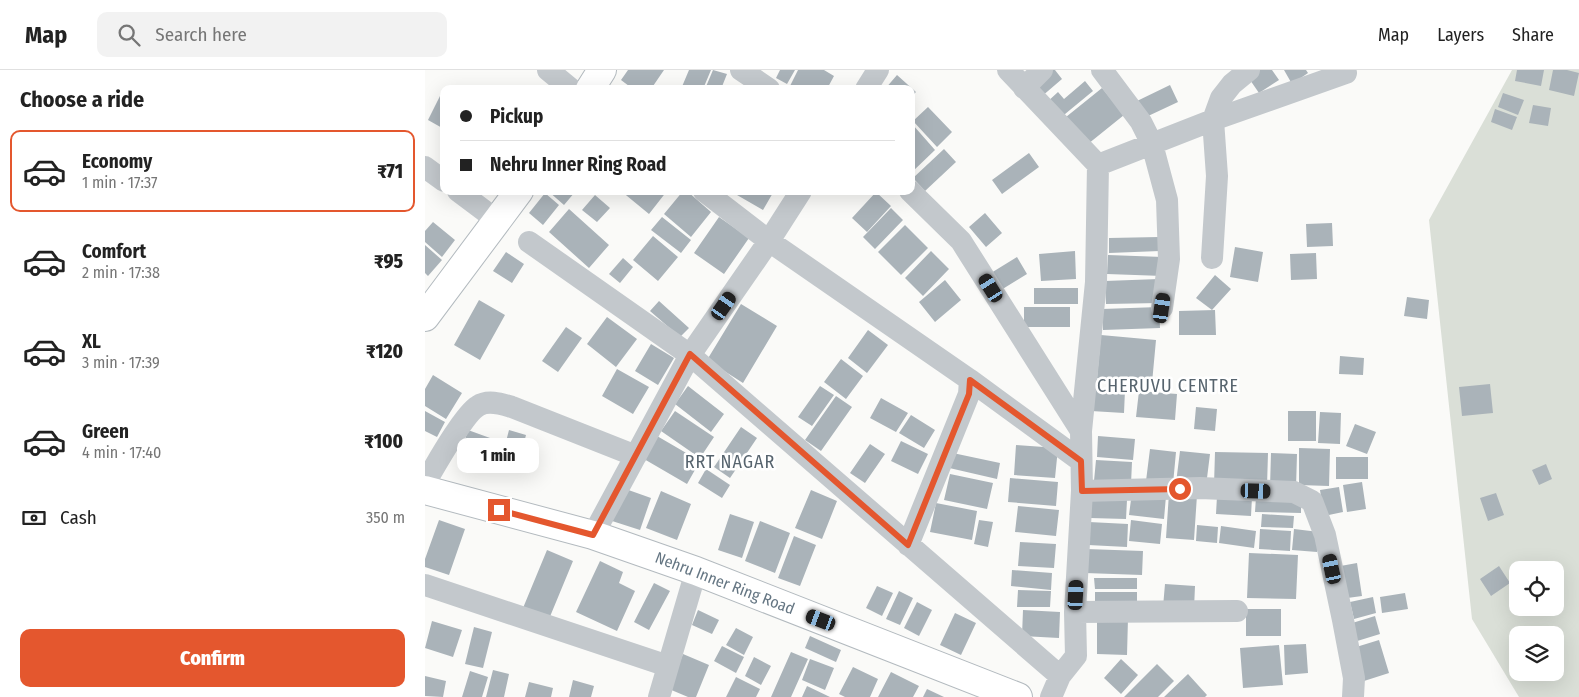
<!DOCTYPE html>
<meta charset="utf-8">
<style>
body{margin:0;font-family:"Fira Sans Condensed",sans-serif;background:#f2f2f2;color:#222;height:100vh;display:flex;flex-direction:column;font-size:19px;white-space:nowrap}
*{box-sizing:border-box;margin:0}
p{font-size:16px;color:#767676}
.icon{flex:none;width:28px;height:28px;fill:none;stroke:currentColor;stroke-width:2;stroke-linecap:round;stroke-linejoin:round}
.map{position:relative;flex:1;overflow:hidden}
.drawer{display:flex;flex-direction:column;background:#fff;width:425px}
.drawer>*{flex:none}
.top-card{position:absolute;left:15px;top:15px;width:475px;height:110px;border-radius:10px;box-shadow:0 5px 20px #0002;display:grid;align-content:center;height:110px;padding:0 20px;background:#fff}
.fabs{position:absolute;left:1084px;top:491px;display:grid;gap:10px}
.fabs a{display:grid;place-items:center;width:55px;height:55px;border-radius:10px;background:#fff;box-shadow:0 5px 20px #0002;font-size:25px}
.end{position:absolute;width:22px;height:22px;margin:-11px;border:6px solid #e4572e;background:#fff;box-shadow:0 0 0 2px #fff}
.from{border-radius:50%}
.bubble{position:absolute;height:35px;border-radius:10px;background:#fff;box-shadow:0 5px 20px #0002;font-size:16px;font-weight:800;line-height:35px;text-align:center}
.car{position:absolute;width:15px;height:30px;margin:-15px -8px;border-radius:6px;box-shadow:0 0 4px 1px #0007;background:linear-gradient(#222 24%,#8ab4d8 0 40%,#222 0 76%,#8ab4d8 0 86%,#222 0)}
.top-card b{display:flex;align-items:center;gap:18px;height:48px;font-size:19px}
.top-card b+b{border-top:1px solid #e0e0e0}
.top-card i{width:12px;height:12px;background:#222}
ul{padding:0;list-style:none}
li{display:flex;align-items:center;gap:15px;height:82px;margin:0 10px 8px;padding:0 10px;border:2px solid transparent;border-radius:10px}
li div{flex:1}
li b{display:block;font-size:19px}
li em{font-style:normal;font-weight:800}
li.active{border-color:#e4572e}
li>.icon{width:45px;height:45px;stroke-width:1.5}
h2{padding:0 20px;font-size:22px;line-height:60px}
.pay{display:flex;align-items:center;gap:12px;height:55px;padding:0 20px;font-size:19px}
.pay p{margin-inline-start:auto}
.primary-button{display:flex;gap:10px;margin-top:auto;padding:10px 20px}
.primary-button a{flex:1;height:58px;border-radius:10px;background:#e4572e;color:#fff;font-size:20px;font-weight:800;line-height:58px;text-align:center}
header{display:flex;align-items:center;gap:30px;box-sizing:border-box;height:70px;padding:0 25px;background:#fff;border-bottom:1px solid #e0e0e0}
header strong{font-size:24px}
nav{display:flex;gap:28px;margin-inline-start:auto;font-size:18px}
.search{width:350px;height:45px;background:#f2f2f2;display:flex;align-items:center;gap:12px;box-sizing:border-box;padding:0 18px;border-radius:10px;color:#767676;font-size:19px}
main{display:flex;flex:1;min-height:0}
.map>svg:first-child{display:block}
.green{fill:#dadfd7;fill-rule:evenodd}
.building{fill:#aab3b9}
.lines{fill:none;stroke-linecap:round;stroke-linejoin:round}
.secondary-casing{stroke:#b3babf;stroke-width:30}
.street{stroke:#c3c8cc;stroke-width:22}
.secondary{stroke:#fff;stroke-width:28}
.route{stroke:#e4572e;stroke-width:6}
.labels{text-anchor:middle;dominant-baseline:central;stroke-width:5;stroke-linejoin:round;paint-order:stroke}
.street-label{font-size:16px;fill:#657683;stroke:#fff}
.neighbourhood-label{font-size:18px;letter-spacing:1px;fill:#57646e;stroke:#fff}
</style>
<header>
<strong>Map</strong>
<div class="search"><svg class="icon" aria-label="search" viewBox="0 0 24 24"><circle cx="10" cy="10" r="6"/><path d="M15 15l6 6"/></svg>Search here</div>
<nav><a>Map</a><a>Layers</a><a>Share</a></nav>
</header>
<main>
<section class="drawer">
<h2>Choose a ride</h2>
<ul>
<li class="active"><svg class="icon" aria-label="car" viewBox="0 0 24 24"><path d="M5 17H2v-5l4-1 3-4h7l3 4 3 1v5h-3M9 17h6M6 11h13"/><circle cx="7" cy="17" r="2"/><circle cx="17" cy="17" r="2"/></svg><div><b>Economy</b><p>1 min · 17:37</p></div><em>₹71</em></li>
<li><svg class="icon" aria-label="car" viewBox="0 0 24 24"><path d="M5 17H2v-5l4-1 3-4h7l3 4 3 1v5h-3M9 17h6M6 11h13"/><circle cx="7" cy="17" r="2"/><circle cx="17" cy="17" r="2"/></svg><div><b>Comfort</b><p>2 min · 17:38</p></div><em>₹95</em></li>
<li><svg class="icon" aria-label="car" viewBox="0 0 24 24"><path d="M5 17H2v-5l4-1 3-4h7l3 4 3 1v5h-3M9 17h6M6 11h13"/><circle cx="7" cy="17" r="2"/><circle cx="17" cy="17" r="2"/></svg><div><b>XL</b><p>3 min · 17:39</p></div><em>₹120</em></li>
<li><svg class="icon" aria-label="car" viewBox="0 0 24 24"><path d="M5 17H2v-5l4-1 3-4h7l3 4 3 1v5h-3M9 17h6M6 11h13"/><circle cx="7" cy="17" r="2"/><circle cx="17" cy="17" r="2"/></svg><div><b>Green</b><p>4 min · 17:40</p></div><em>₹100</em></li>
</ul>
<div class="pay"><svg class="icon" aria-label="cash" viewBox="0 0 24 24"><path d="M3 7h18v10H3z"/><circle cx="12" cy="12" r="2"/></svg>Cash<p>350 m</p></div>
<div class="primary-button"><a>Confirm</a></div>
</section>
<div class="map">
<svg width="1154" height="627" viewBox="0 0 1154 627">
<rect width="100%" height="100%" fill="#fafaf8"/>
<!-- green -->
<path class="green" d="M1087 0H1154V627H1094L1047 549 1004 150ZM1092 500H1130V538H1092ZM1092 565H1130V602H1092Z"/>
<!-- building -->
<path class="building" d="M203 0H239L226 19H208L196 10Z
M264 0H286L278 19H256Z
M288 0 302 4 296 19H280Z
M355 0H370L362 14 351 8Z
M373 0H399L409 6 402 19H369L365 16Z
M620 0H630L637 9 616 27 604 14Z
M833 0H847L854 10 834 23 823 7Z
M859 0H881L883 3 867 14Z
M1092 0H1119L1116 16 1090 11Z
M1128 0H1142L1154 3 1149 26 1124 20Z
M472 5 491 22 486 27V19H460Z
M660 11 668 21 634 49 621 33 633 22 639 29Z
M745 15 753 32 721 47 712 31Z
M677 18 699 45 663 74 641 47Z
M1078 23 1099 30 1093 45 1073 37Z
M16 24 19 26V59L3 50Z
M1108 35 1126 38 1123 56 1104 53Z
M503 37 527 62 512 77 488 51Z
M1070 39 1092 47 1087 60 1066 52Z
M488 55 510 80 486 103V57Z
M519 79 531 92 500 121 488 108Z
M604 83 614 97 577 124 567 110Z
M123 121H149L150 122 139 135Z
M196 121H242L224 144Z
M258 121H262L286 142 266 167 239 144Z
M314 121H349L338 140 312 125Z
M451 122 466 136 442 162 427 148Z
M120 123 134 135 118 155 104 143Z
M170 125 185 138 172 152 157 140Z
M466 138 478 150 450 179 438 167Z
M144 139 184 175 164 198 124 162Z
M560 143 577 163 561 177 544 157Z
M237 147 266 170 256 183 226 160Z
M294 147 324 168 299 204 269 183Z
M8 152 30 170 17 187 0 172V161Z
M907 153 908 176 882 177 881 154Z
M480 155 503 178 476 205 453 182Z
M228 166 253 187 233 211 208 190Z
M734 167 735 181 684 183V168Z
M0 175 17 190 3 206 0 203Z
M810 177 838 182 833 212 805 207Z
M506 181 524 199 498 226 480 208Z
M650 181 651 209 616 211 614 184Z
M81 182 99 194 87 213 68 201Z
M891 183 892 209 866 210 865 184Z
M683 185 738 187V206L682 204Z
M592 187 602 204 576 220 566 203Z
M198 188 208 197 195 213 184 204Z
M790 205 806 219 787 240 771 228Z
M734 209V233L681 234 680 211Z
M520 210 536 230 510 252 494 232Z
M609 218H653V234H609Z
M982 227 1004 230 1002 249 979 246Z
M54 230 80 245 55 290 29 275Z
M234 231 264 258 255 267 225 241Z
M316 234 352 256 318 313 282 290Z
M599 237H645V257H599Z
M734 237 735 258 678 260 677 239Z
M790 240 791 265H754V241Z
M182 247 212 269 191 297 162 274Z
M141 257 157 268 133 302 117 291Z
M443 260 463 275 442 303 423 288Z
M676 265 731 270 727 313 672 308Z
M226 274 249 288 233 315 210 301Z
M915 286 939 288 938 305 914 304Z
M416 289 438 306 421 329 399 312Z
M192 299 224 317 208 344 177 326Z
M8 305 37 323 21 349 0 336V319Z
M1065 314 1068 343 1037 346 1034 317Z
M263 316 299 344 286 362 250 334Z
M395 316 409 325 387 356 373 347Z
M667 318 700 320 699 343 666 341Z
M714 321 752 324 750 350 711 347Z
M411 326 427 337 396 381 380 370Z
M456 328 483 343 471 362 445 348Z
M771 337 792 339 790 361 769 359Z
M0 341 20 352 12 367 0 361Z
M250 341 289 367 275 388 236 361Z
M863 341H891V371H863Z
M895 342 916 343 915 374 893 373Z
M486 345 510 360 499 378 474 363Z
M930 354 951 362 942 384 921 376Z
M316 357 332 368 305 408 289 397Z
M43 360 76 372 70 390 37 379Z
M84 360 101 365 93 396 76 391Z
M232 366 275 391 262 414 219 389Z
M673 366 710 369 708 390 672 387Z
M476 371 503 384 493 404 466 391Z
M445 374 460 384 440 413 425 403Z
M591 375 633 378 630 408 589 405Z
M874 378 905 379 904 416 874 415Z
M725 379 751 382 748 414 721 411Z
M755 381 785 384 781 416 751 413Z
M523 382 575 393 572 409 520 397Z
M790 382 843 383 842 416 789 415Z
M846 383 872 384 871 418 845 417Z
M911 387H943V409H911Z
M671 390 707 392 706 414 669 411Z
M1121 394 1127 409 1114 415 1107 400Z
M281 399 305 415 297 428 273 413Z
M525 404 568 413 562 439 519 430Z
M585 408 633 412 631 436 583 432Z
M937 412 941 439 922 442 918 415Z
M195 417 226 428 215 460 184 450Z
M914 417 918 442 899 446 895 420Z
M386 420 412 431 397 469 370 458Z
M236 421 266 434 252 470 221 458Z
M707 422 741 426 739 449 704 445Z
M744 423 772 425 769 470 741 468Z
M1071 423 1079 445 1063 451 1055 428Z
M792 426 827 427 826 446 791 444Z
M831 427 876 428V443L830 442Z
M666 429 702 430 701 449 665 448Z
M511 433 552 441 547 470 505 462Z
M593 436 634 440 631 466 590 462Z
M305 444 329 452 317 488 293 480Z
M837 444 869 446 868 458 836 457Z
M14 450 40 459 24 505 0 497V489Z
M554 450 568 452 563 477 549 474Z
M706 450 737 454 735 474 704 471Z
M335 451 365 463 350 503 320 491Z
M664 452 703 454 702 477 663 475Z
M772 455 793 457 792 473 771 471Z
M796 456 831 461 829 478 794 473Z
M835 459 866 461 865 481 834 479Z
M869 459 894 462 892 482 867 480Z
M369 466 391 475 375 516 353 508Z
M595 472 631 474 629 498 593 496Z
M661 479 718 481 717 505 660 503Z
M122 480 148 491 124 549 98 538Z
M824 483 873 485 871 529 822 528Z
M175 491 198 502 194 513 210 521 192 561 151 542Z
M932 493 937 526 915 529 910 497Z
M1074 496 1085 513 1066 526 1055 509Z
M587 500 627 503 626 520 586 516Z
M669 508H712V519H670Z
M229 513 245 521 224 560 209 552Z
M740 514 770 516 769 539 738 537Z
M452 516 468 523 457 546 441 538Z
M593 520 626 521 625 537H592Z
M474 521 488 528 475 555 461 549Z
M670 522H712V538L670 537Z
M980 523 983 539 957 543 955 527Z
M948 527 951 543 929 549 925 532Z
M492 532 507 540 494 566 479 558Z
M821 539H856V566H821Z
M273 540 294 550 287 564 267 555Z
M598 540 635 542 634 568 597 566Z
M530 543 551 553 536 585 515 575Z
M950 546 955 564 929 572 924 554Z
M672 547 703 548 702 585 672 584Z
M7 551 37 560 28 587 0 578Z
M49 557 67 562 58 598 40 594Z
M311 558 328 567 319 585 301 575Z
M385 566 416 580 411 592 380 578Z
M954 570 964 603 939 611 928 578Z
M881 574 883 603 860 605 859 575Z
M854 575 858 615 818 618 815 578Z
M297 576 319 587 311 603 289 591Z
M366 582 383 589 366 627H346Z
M258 584 284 595 271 627H263L244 619Z
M329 587 346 596 336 615 320 606Z
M385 589 409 598 400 620 377 610Z
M696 589 713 605 696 624 679 608Z
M732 594 749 611 733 627H699Z
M428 597 453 609 445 627H420L414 624Z
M68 600 84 604 79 627H61Z
M45 601 63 607 57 627H37Z
M466 602 494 616 488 627H453Z
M763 604 782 625 780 627H739Z
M0 606 21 611 18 627 0 626Z
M311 607 335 619 331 627H301Z
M148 610 169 616 166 627H144Z
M104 612 128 618 126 627H100Z
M382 616 405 627H377Z
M502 619 519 627H498Z"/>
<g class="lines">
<!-- secondary casing -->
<g class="secondary-casing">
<path id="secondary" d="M165 19 177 0
M0 247 94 121
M0 420 168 465 271 501 593 627"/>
</g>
<!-- street -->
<path class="street" d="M123 0 146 19
M316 0 344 19
M583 0 673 95 671 212 656 361 657 421 650 542 651 586 635 606 626 627
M677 0 716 52 727 74 742 130 744 189 737 238
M599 18 617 0
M441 19 453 0
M673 95 788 50 921 3
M0 97 19 111
M33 121 73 151
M279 121 344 171 545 310 656 391
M485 121 536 171 656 361
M104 172 265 285 635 606
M787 188 792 106 788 50 796 28 807 14 824 0
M0 413C10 396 39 344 53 336 63 329 77 334 87 337L211 386
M657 421 775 418 869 422 887 431 900 465 918 550 929 608 928 627
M168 465 265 285 344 171 376 121
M483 475 544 324 545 310
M0 515 243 596
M650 542 812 541
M234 627 271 501"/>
<!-- secondary -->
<use href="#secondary" class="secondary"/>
</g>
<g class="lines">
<!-- route -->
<path class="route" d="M74 440 168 465 265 284 483 475 544 324 545 310 656 391 657 421 755 419"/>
</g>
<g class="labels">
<!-- street labels -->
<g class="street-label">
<text transform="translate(300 513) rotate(21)">Nehru Inner Ring Road</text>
</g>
<!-- neighbourhood labels -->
<g class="neighbourhood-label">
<text x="743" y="316">CHERUVU CENTRE</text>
<text x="305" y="392">RRT NAGAR</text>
</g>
</g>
</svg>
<div class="fabs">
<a><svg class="icon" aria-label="locate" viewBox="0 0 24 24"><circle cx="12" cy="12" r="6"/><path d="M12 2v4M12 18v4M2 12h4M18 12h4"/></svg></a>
<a><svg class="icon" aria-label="layers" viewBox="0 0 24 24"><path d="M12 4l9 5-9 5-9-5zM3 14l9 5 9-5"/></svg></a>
</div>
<i class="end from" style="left:755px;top:419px"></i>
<i class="end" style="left:74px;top:440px"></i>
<div class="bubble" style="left:32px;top:368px;width:82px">1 min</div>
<i class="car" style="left:566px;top:218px;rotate:328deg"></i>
<i class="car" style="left:299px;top:236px;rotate:35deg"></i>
<i class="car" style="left:737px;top:238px;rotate:8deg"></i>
<i class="car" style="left:831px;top:421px;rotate:92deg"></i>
<i class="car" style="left:907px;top:499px;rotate:348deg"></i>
<i class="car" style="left:651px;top:525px;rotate:3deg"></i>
<i class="car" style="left:396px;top:550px;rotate:291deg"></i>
<div class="top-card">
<b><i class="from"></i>Pickup</b>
<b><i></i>Nehru Inner Ring Road</b>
</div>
</div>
</main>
